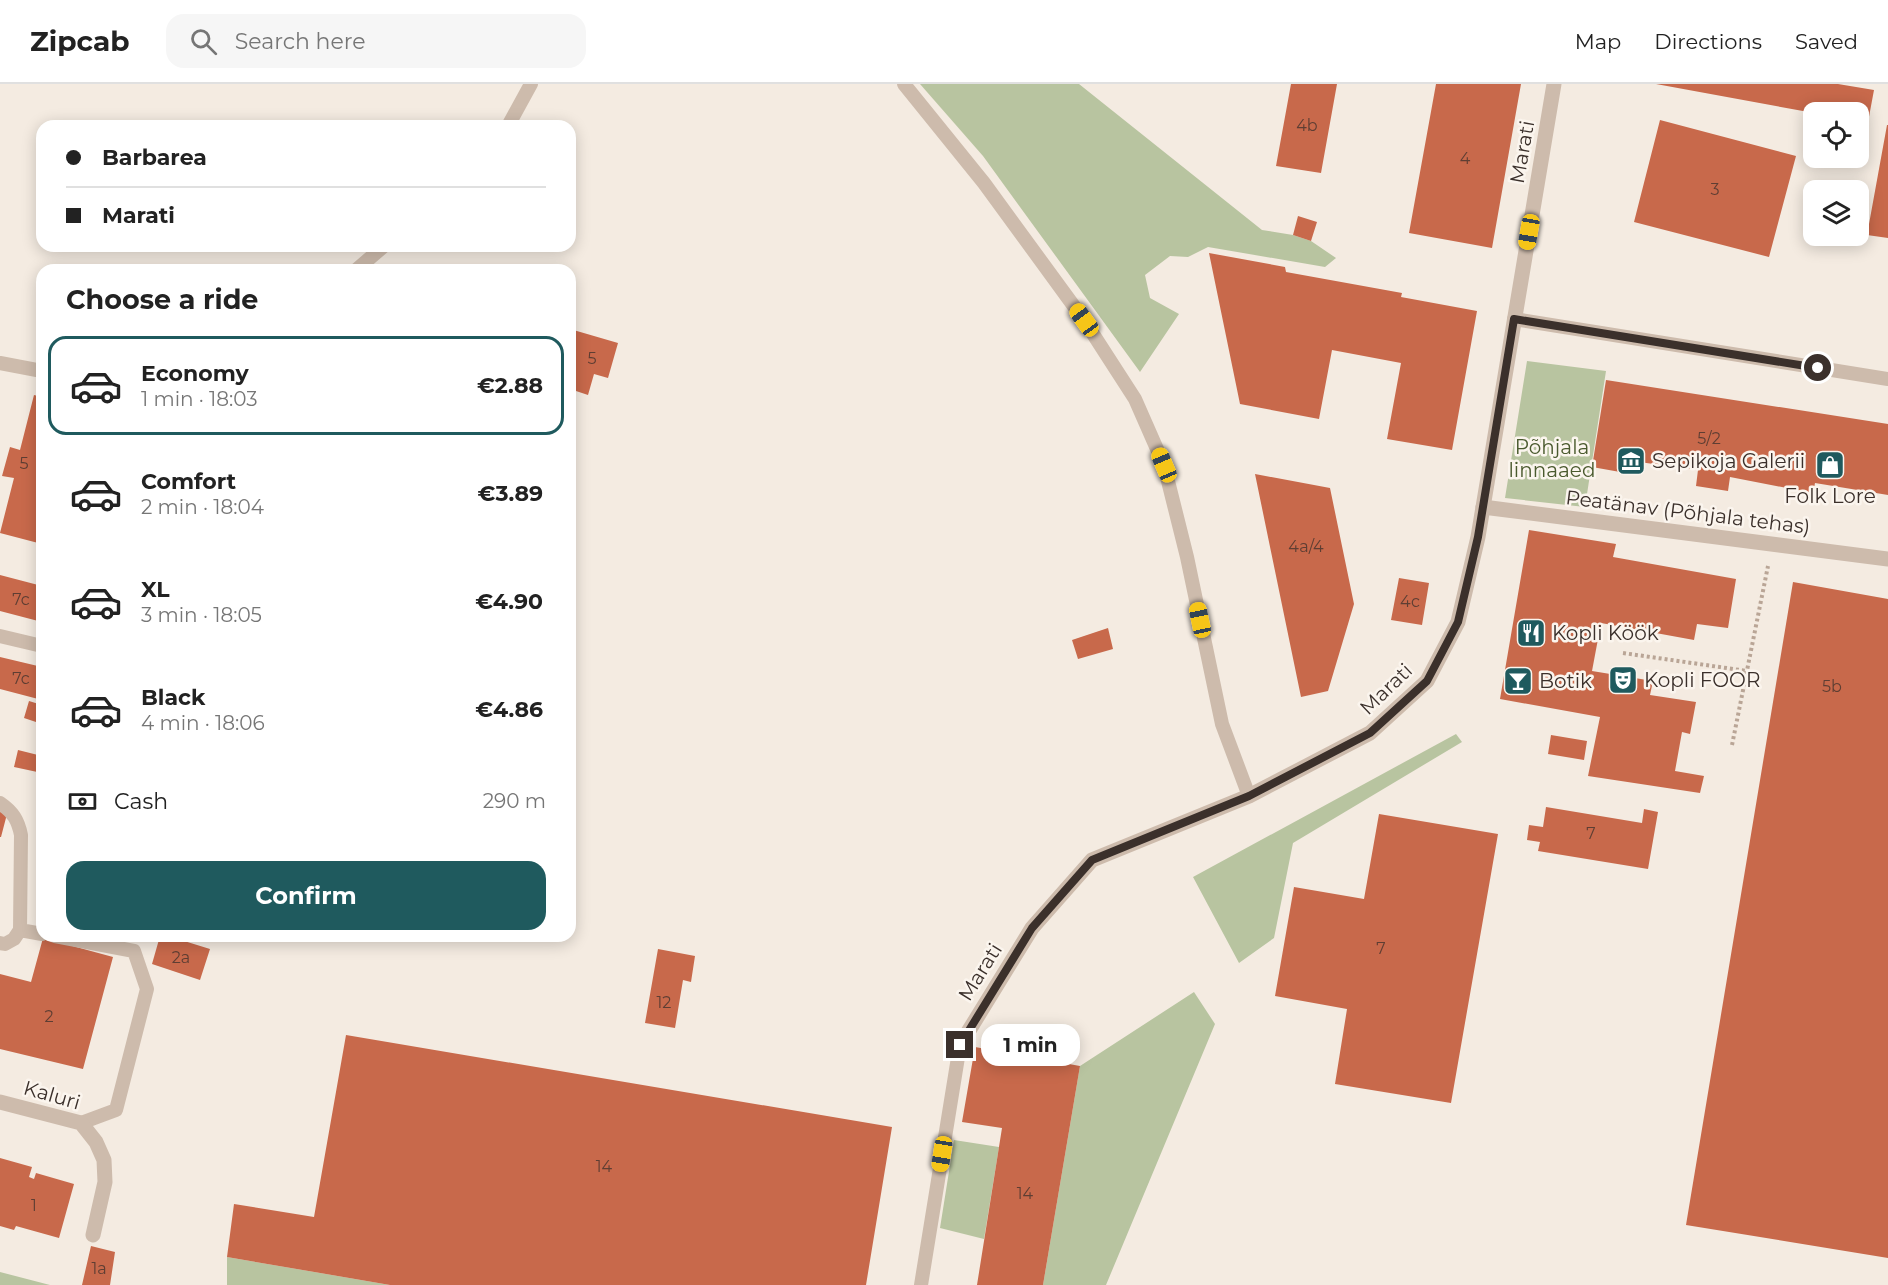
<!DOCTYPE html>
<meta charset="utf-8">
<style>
body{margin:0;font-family:Montserrat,sans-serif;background:#f6f6f6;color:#222;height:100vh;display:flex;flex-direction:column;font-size:22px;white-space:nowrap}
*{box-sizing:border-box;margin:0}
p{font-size:20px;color:#767676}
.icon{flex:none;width:33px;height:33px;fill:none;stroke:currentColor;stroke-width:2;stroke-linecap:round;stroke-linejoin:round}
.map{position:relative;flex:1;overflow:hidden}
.details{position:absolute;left:36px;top:180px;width:540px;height:678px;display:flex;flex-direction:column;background:#fff;border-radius:18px;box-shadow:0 3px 15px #0003}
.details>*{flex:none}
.top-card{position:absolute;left:36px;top:36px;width:540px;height:132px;border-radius:18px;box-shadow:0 3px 15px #0003;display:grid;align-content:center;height:132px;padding:0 30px;background:#fff}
.fabs{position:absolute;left:1803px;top:18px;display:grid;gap:12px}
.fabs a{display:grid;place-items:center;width:66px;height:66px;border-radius:12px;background:#fff;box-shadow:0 3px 15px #0003;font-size:30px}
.end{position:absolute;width:27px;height:27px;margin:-14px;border:8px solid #3b302b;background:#fff;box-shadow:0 0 0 3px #fff}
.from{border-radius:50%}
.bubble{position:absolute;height:42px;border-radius:18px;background:#fff;box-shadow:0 3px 15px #0003;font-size:20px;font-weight:700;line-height:42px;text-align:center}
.car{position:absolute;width:18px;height:36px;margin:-18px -9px;border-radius:8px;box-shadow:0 0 4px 2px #0007;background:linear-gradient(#f5c518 24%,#345 0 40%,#f5c518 0 76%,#345 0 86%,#f5c518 0)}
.top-card b{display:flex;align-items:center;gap:21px;height:57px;font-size:22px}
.top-card b+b{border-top:2px solid #e0e0e0}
.top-card i{width:15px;height:15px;background:#222}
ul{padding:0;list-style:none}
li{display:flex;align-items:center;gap:18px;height:99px;margin:0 12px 9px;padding:0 18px;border:3px solid transparent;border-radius:18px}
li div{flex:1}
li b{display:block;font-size:22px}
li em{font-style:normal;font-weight:700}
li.on{border-color:#1f5a5e}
li>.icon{width:54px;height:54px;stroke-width:1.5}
h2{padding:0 30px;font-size:27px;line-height:72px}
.pay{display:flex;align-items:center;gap:15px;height:66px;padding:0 30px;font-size:22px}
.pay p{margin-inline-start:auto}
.cta{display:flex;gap:12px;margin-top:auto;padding:12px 30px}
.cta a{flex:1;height:69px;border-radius:18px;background:#1f5a5e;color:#fff;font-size:24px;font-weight:700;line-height:69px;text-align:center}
header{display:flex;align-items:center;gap:36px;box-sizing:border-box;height:84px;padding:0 30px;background:#fff;border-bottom:2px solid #e0e0e0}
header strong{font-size:28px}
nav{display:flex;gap:33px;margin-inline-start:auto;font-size:21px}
.search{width:420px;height:54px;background:#f6f6f6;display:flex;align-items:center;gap:15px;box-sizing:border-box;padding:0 21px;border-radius:18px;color:#767676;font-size:22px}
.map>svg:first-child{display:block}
.green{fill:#b8c4a0}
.building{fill:#c8694b}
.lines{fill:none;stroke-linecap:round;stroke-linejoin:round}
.path{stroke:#b9a596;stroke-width:4;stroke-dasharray:3 3;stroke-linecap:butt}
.service{stroke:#cdbbac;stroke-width:14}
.pedestrian{stroke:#cdbbac;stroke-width:15}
.minor{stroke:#cdbbac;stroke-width:15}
.route{stroke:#3b302b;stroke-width:8}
.labels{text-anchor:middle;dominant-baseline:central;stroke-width:5;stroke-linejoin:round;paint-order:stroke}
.number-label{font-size:16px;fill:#5e3e33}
.street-label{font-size:20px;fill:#3b302b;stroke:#fbf5ee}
.park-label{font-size:20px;fill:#4a5a2e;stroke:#fbf5ee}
.poi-label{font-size:20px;fill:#3b302b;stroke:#fbf5ee;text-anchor:start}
</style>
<header>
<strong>Zipcab</strong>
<div class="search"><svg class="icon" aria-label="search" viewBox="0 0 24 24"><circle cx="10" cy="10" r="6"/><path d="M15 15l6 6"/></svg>Search here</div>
<nav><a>Map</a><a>Directions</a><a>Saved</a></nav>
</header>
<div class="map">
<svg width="1888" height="1201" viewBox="0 0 1888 1201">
<rect width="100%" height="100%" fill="#f4ebe1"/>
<!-- green -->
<path class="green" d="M920 0H1079L1262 146 1293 151 1311 157 1336 174 1325 183 1208 163 1188 173 1170 172 1145 191 1150 214 1179 230 1140 288 983 72Z
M1527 277 1606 287 1585 423 1505 414Z
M1456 650 1462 658 1293 759 1274 854 1239 879 1193 793Z
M1194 908 1215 940 1106 1201H1043L1080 982Z
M954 1056 999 1063 984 1155 940 1144Z
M227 1173 390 1201H227Z
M0 1188 50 1201H0Z"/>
<!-- building -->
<path class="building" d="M1291 0H1337L1321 89 1276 82Z
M1436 0H1521L1492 164 1409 149Z
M1656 0H1838L1874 6 1868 38 1858 37V28L1814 29Z
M1660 36 1796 72 1769 173 1634 138Z
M1887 41H1888V154L1867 151Z
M1298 132 1317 138 1311 157 1293 151Z
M1209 169 1285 183 1286 188 1402 209 1401 213 1477 227 1452 366 1387 355 1401 279 1332 266 1319 335 1240 320Z
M570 245 618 259 608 294 594 290 588 311 570 305Z
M1606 296 1888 340V411L1815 399 1813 409 1730 393 1728 407 1696 402 1698 386 1639 378 1637 391 1592 383Z
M34 311 42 313V460L0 449 14 394 2 392 10 363 20 366Z
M1255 390 1330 404 1354 520 1328 607 1301 613Z
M1529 446 1616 460 1613 473 1736 495 1728 544 1697 540 1694 556 1601 539 1592 587 1653 597 1650 611 1696 618 1690 650 1682 648 1675 687 1704 692 1700 709 1588 692 1600 633 1500 615Z
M0 491 42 502V538L0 527Z
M1399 494 1429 499 1422 541 1391 536Z
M1793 498 1888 515V1174L1686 1141Z
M1108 544 1113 565 1078 575 1072 556Z
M0 573 42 583V616L0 605Z
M29 617 42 621V640L24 634Z
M1551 651 1587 657 1584 676 1548 670Z
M18 666 42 672V689L14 683Z
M1546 723 1642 739 1644 725 1658 728 1648 785 1538 767 1540 758 1527 756 1529 741 1543 743Z
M0 728 7 730 1 753H0Z
M1379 730 1498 750 1451 1019 1335 1000 1347 925 1275 912 1294 803 1364 815Z
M160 852H168L210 865 200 896 152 880Z
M43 854 113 873 83 985 0 965V890L31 898Z
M658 865 695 872 691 898 683 896 675 944 645 939Z
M346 951 892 1043 866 1201H390L227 1173 234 1120 314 1133Z
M975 963 1080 982 1043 1201H977L1002 1044 962 1038Z
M0 1074 32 1083 29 1093 34 1095 36 1089 74 1100 59 1154 16 1142 14 1146 0 1142Z
M91 1162 115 1168 110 1201H82Z"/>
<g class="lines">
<!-- path -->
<path class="path" d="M1623 569 1747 587
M1732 661 1768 482"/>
<!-- service -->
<path class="service" d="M904 0 984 99 1084 236 1135 315 1164 381 1187 473 1222 640 1249 712
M508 42 531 0
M356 186 384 162
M1514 235 1888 295
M0 279 42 287
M0 552 42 562
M0 719C13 728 18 736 21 751L20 846
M55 852 134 867 147 905 116 1026 81 1039
M0 859 5 860 14 855 20 846 42 850
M921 1201 960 961"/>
<!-- pedestrian -->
<path class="pedestrian" d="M1483 423 1888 475"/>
<!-- minor -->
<path class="minor" d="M960 961 1032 844 1092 776 1249 712 1370 649 1427 597 1458 538 1478 453 1554 0
M0 1018 81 1039 96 1058 104 1076 105 1098 93 1151"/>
</g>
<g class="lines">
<!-- route -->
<path class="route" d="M960 961 1032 844 1092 776 1249 712 1370 649 1427 597 1458 538 1478 453 1514 235 1818 284"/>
</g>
<!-- icons -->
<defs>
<g id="museum-square" transform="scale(1.5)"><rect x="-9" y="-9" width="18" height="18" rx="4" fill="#1f5a5e" stroke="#fbf5ee"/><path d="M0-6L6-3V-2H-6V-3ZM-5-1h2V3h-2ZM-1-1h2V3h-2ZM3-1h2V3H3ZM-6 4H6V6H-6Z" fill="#fff"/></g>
<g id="shop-square" transform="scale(1.5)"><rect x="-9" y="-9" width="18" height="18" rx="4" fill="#1f5a5e" stroke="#fbf5ee"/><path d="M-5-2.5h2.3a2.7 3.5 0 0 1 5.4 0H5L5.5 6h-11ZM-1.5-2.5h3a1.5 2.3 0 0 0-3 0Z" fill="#fff"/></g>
<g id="restaurant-square" transform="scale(1.5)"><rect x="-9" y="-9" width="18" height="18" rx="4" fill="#1f5a5e" stroke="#fbf5ee"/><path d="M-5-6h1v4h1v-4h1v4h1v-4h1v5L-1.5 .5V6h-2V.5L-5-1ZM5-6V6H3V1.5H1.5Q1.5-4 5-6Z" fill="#fff"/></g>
<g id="theatre-square" transform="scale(1.5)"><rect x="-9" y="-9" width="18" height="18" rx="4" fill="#1f5a5e" stroke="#fbf5ee"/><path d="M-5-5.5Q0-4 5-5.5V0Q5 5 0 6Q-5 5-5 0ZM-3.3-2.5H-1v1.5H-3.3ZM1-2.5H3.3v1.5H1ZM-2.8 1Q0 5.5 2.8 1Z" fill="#fff"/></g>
<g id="bar-square" transform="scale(1.5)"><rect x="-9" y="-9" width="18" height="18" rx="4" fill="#1f5a5e" stroke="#fbf5ee"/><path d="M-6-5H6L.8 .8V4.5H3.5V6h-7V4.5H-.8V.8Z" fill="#fff"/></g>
</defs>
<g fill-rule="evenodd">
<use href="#museum-square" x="1631" y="377"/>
<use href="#shop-square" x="1830" y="381"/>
<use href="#restaurant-square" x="1531" y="549"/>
<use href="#theatre-square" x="1623" y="596"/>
<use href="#bar-square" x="1518" y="597"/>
</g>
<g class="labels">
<!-- number labels -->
<g class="number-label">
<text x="1307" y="41">4b</text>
<text x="1465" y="74">4</text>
<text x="1715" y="105">3</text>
<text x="592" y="274">5</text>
<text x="1709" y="354">5/2</text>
<text x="24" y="379">5</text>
<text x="1306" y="462">4a/4</text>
<text x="21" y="515">7c</text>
<text x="1410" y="517">4c</text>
<text x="21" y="594">7c</text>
<text x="1832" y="602">5b</text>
<text x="1591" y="749">7</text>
<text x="1381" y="864">7</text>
<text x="181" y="873">2a</text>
<text x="664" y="918">12</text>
<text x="49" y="932">2</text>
<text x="604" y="1082">14</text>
<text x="1025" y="1109">14</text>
<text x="34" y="1121">1</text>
<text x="99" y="1184">1a</text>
</g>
<!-- street labels -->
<g class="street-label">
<text transform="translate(1522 68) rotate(-80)">Marati</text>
<text transform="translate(1688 428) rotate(7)">Peatänav (Põhjala tehas)</text>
<text transform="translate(1386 605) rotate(-44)">Marati</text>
<text transform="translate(980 888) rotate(-58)">Marati</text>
<text transform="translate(52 1011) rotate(16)">Kaluri</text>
</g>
<!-- park labels -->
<g class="park-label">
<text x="1552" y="363">Põhjala<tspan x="1552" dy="23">linnaaed</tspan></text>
</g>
<!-- poi labels -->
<g class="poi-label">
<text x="1652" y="377">Sepikoja Galerii</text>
<text x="1830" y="412" text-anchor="middle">Folk Lore</text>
<text x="1552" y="549">Kopli Köök</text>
<text x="1644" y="596">Kopli FOOR</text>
<text x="1539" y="597">Botik</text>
</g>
</g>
</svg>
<div class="fabs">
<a><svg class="icon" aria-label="locate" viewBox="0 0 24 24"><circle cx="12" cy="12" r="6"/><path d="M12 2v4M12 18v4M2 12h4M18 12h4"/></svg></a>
<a><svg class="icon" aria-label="layers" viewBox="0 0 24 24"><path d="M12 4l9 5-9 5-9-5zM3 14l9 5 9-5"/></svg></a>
</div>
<i class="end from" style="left:1818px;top:284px"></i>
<i class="end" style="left:960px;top:961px"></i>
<div class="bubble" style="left:981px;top:940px;width:99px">1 min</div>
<i class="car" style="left:1529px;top:148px;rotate:190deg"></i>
<i class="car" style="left:1084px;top:236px;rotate:324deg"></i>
<i class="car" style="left:1164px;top:381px;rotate:337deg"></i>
<i class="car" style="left:1200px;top:536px;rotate:348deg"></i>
<i class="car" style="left:942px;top:1070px;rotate:189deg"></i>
<div class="top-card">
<b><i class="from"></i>Barbarea</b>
<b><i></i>Marati</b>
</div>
<section class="details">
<h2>Choose a ride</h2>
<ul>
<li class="on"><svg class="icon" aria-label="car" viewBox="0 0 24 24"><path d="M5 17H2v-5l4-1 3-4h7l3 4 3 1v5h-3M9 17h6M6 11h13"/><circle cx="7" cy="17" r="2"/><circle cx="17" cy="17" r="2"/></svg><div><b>Economy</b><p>1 min · 18:03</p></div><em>€2.88</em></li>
<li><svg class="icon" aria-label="car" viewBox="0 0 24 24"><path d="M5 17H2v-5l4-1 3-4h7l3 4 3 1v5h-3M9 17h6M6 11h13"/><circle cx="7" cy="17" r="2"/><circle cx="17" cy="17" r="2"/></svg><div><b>Comfort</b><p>2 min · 18:04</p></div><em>€3.89</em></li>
<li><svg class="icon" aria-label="car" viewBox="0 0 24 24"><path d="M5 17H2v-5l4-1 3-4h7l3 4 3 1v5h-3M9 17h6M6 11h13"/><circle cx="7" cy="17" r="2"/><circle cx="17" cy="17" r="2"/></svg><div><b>XL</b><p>3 min · 18:05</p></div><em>€4.90</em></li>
<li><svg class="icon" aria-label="car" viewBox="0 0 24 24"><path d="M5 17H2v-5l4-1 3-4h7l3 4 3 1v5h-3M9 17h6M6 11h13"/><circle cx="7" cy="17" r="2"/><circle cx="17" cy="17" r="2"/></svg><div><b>Black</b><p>4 min · 18:06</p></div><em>€4.86</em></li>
</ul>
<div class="pay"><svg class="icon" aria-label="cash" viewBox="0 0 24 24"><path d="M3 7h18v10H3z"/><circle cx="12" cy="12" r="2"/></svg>Cash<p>290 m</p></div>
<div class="cta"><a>Confirm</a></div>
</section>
</div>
